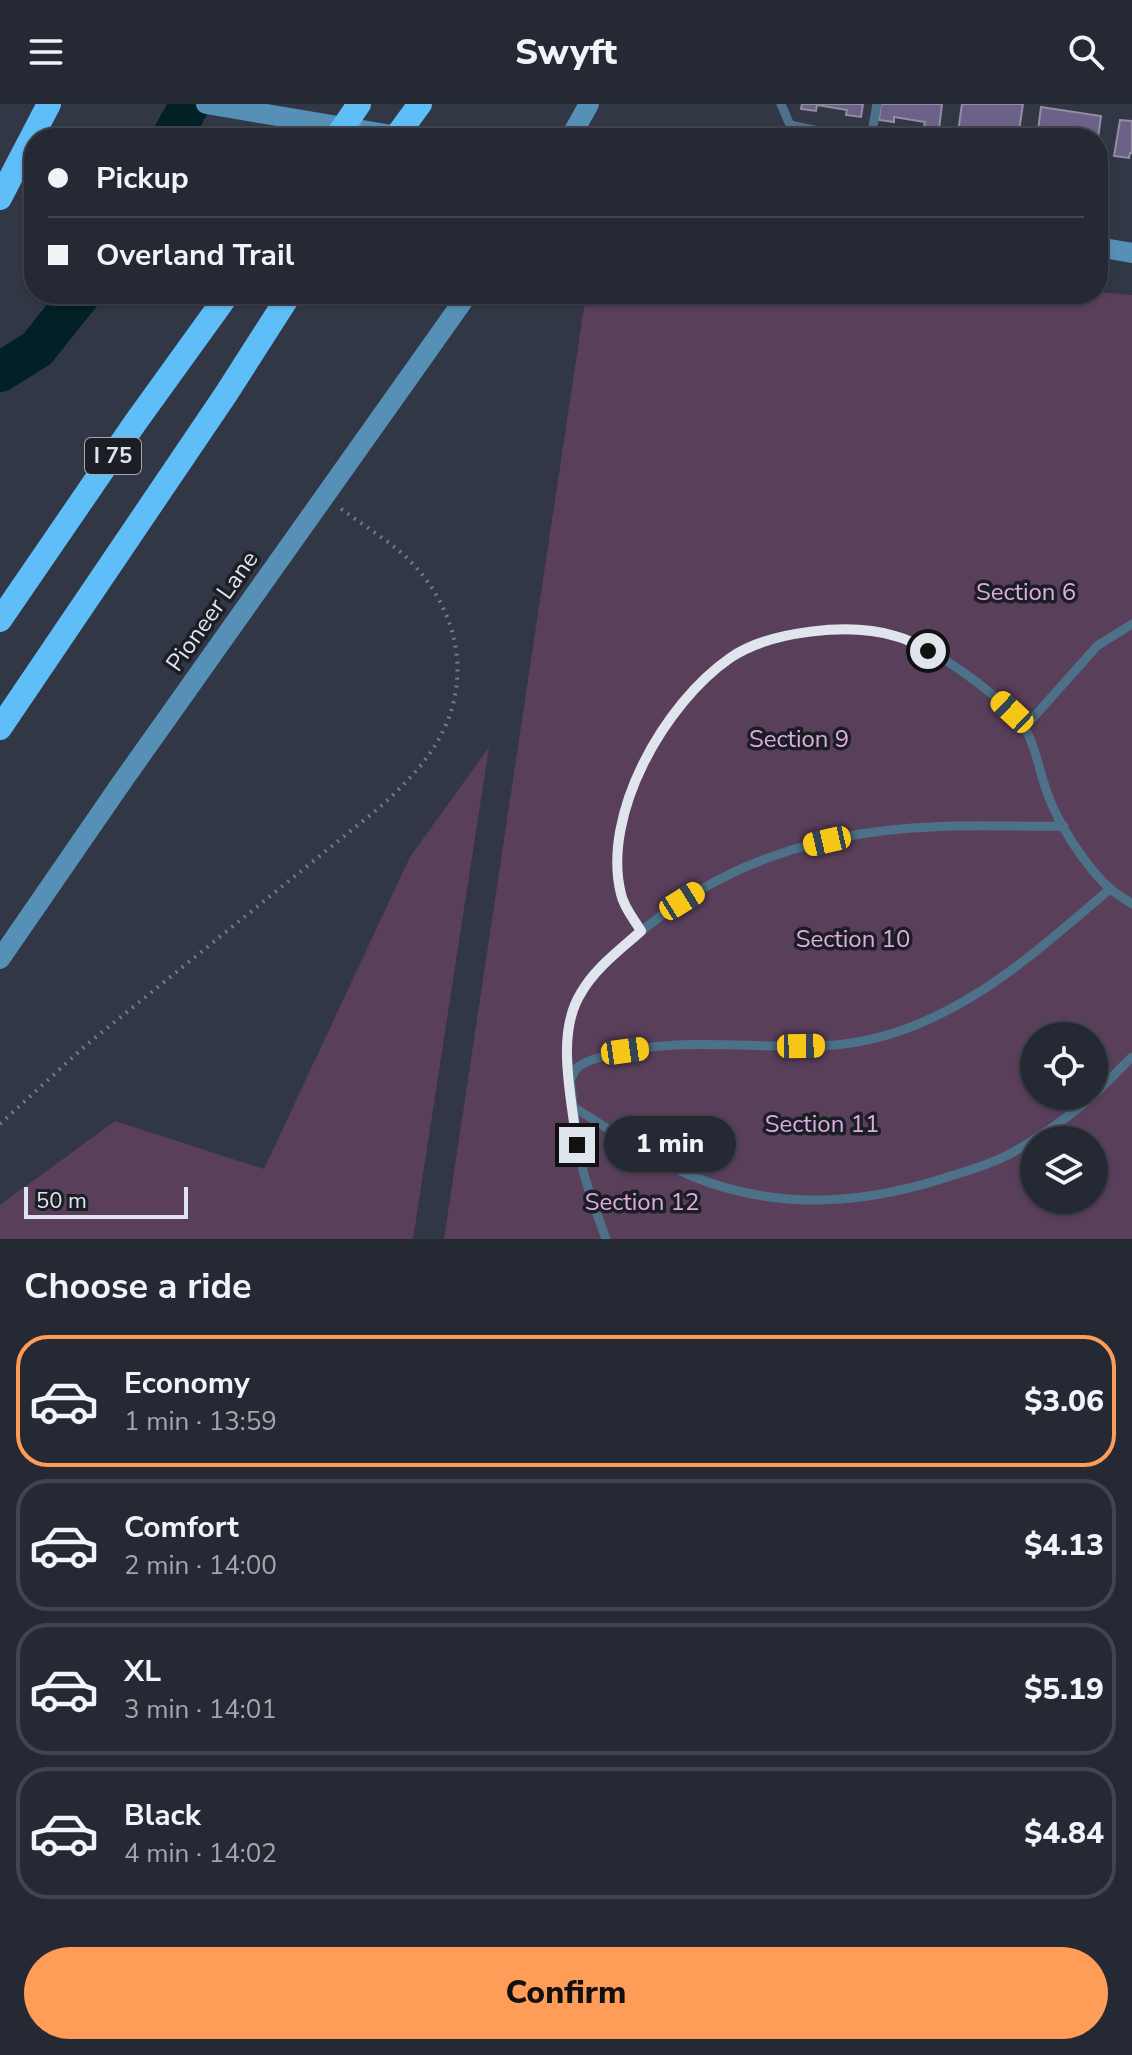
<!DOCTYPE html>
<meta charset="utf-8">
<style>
body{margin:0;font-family:"Nunito Sans",sans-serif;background:#2d313c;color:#f1f3f6;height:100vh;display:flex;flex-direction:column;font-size:30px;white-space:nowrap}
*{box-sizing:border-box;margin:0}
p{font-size:26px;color:#a3a6ac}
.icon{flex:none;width:44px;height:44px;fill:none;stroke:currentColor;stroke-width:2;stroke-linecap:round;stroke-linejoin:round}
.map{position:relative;height:1135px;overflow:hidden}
.side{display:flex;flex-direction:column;background:#252934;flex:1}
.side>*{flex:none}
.guide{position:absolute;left:24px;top:24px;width:1084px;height:176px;border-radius:32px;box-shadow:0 2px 6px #0004,0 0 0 2px #42454f;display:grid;align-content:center;height:176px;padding:0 24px;background:#252934}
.buttons{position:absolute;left:1020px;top:918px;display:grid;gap:16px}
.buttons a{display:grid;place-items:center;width:88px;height:88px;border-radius:50%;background:#252934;box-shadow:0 2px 6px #0004,0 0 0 2px #42454f;font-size:40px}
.scale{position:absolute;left:24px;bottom:20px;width:164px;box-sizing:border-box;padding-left:8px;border:4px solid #e0e4ed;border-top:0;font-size:22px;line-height:28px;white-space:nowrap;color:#e0e4ed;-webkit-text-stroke:6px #1b1e25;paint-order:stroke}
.end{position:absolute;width:36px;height:36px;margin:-18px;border:10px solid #e0e4ed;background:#111;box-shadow:0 0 0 4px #111}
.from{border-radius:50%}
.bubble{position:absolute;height:56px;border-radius:28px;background:#252934;box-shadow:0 2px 6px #0004,0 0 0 2px #42454f;font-size:26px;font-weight:800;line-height:56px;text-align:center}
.car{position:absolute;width:24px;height:48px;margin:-24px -12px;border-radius:10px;box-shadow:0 0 6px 2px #0007;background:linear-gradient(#f5c518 24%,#345 0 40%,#f5c518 0 76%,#345 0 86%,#f5c518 0)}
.guide b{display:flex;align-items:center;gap:28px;height:76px;font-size:30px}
.guide b+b{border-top:2px solid #42454f}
.guide i{width:20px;height:20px;background:#f1f3f6}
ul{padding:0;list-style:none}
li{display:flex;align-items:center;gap:24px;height:132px;margin:0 16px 12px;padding:0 8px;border:4px solid #42454f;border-radius:32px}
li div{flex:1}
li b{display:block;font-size:30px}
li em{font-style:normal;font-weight:800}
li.current{border-color:#fe9c58}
li>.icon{width:72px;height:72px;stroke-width:1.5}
h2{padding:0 24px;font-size:36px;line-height:96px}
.primary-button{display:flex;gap:16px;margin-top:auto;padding:16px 24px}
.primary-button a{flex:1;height:92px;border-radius:48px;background:#fe9c58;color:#111;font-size:32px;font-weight:800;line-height:92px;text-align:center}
header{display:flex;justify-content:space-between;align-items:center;height:104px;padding:0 24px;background:#252934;font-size:36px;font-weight:800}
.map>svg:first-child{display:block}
.green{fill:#5a3f5b;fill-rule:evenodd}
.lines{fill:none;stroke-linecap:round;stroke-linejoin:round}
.river{stroke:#012126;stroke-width:40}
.building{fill:#6c6189;stroke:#928ea0;stroke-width:2}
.path{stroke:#757a86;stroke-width:4;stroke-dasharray:2 6;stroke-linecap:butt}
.lane{stroke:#4d7188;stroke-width:9}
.secondary{stroke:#5690b6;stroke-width:20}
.highway{stroke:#5fbef8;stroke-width:24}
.route{stroke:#e0e4ed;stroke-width:10}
.labels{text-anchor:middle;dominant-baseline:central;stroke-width:7;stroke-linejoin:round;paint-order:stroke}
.shield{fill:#1b1e25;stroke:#a5a9b1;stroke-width:2}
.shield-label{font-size:22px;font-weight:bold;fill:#e0e4ed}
.park-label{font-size:24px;fill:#dfabe0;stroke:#1b1e25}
.street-label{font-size:24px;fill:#e0e4ed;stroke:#1b1e25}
</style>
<header><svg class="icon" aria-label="menu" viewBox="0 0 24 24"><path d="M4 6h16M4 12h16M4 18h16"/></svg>Swyft<svg class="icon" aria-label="search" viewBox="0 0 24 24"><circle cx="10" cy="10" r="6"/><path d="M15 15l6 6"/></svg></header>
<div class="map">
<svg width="1132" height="1135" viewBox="0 0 1132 1135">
<rect width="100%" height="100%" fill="#313745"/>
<!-- green -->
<path class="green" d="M1098 188 1132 191V1135H444L586 190H1098ZM1034 932H1094V992H1034ZM1034 1036H1094V1096H1034Z
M489 643 413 1135H0V1101L115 1017 264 1065 410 753Z"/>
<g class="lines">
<!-- river -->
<path class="river" d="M171 34 190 0
M0 268 37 245 81 190"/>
</g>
<!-- building -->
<path class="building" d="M802 0H863L861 13 846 11 847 6 817 1 816 7 801 5Z
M881 0H942L939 25 924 23 925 18 894 13V18L879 16Z
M962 0H1023L1018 34H1003V29L973 24V30L958 28Z
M1041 3 1101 12 1098 34H1037Z
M1120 16 1132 17V49H1130L1129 54 1114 52Z"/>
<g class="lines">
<!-- path -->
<path class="path" d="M0 1020 85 942 379 704C403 682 427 659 442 629 474 566 454 498 404 451 385 434 361 420 340 404"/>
<!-- lane -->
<path class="lane" d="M781 0 790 21 851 34
M871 34 877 0
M1024 624 1097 542 1132 520
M641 827C633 815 624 804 621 790 601 710 666 598 731 554 774 525 866 516 913 538 945 553 1010 598 1027 628 1037 647 1040 671 1048 691 1058 719 1082 756 1103 778 1111 787 1122 793 1132 800
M571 975C573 971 574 967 577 964 584 957 595 955 604 952 680 930 758 947 835 941 946 931 1029 854 1110 785
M1094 991 1132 953
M573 1003C613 1027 651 1055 694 1073 782 1108 869 1100 957 1070 974 1065 992 1059 1008 1051 1038 1035 1067 1014 1093 992
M606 1135C598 1112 589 1090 583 1066 576 1039 574 1010 571 982 568 961 565 937 570 916 578 882 606 858 631 836 718 760 817 728 931 723 975 720 1019 723 1064 722"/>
<!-- secondary -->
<path class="secondary" d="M206 0 410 34
M570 34 589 0
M1098 143 1132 149
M0 855 122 678 468 190"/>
<!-- highway -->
<path class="highway" d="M336 34 359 0
M395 34 420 0
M0 94 49 0
M0 516 135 319 228 190
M0 624 226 290 290 190"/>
</g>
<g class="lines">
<!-- route -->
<path class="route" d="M577 1041C572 995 555 930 581 889 595 864 620 846 641 827 634 815 624 804 621 790 601 710 665 599 730 554 769 527 850 518 895 532 907 535 917 540 928 547"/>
</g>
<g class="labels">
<!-- shield labels -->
<rect class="shield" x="85" y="334" width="56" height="36" rx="6"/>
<g class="shield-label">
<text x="113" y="352">I 75</text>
</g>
<!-- park labels -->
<g class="park-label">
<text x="1026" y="488">Section 6</text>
<text x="799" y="635">Section 9</text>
<text x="853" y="835">Section 10</text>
<text x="822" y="1020">Section 11</text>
<text x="642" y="1098">Section 12</text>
</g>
<!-- street labels -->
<g class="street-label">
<text transform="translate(212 507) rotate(-55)">Pioneer Lane</text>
</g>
</g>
</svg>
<div class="buttons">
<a><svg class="icon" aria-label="locate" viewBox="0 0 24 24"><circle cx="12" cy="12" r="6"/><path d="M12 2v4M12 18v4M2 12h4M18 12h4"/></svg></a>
<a><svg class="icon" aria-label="layers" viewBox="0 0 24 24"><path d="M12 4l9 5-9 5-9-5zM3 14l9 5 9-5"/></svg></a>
</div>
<div class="scale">50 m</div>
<i class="end from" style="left:928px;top:547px"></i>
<i class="end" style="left:577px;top:1041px"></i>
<div class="bubble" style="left:604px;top:1012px;width:132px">1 min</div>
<i class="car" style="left:1012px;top:608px;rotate:313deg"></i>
<i class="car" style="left:827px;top:737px;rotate:257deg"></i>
<i class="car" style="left:682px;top:797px;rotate:58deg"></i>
<i class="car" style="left:801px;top:942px;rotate:89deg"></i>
<i class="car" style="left:625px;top:947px;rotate:82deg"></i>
<div class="guide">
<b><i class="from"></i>Pickup</b>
<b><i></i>Overland Trail</b>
</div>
</div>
<section class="side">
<h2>Choose a ride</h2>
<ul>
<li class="current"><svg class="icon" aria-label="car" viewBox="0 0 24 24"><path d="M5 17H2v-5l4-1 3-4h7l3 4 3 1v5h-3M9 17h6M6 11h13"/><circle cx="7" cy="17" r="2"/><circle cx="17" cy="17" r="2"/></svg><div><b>Economy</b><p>1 min · 13:59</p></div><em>$3.06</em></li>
<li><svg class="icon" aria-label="car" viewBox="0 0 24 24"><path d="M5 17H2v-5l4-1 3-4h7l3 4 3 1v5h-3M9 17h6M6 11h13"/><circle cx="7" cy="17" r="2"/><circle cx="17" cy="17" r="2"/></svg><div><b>Comfort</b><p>2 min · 14:00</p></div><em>$4.13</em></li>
<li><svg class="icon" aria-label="car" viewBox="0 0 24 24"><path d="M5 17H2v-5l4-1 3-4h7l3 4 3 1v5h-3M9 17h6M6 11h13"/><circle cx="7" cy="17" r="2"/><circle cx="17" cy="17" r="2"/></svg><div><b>XL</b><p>3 min · 14:01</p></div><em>$5.19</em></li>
<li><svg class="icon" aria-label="car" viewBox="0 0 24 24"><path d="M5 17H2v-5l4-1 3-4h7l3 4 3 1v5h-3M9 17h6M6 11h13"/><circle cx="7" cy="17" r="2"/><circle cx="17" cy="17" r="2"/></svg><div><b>Black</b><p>4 min · 14:02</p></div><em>$4.84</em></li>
</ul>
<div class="primary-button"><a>Confirm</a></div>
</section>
